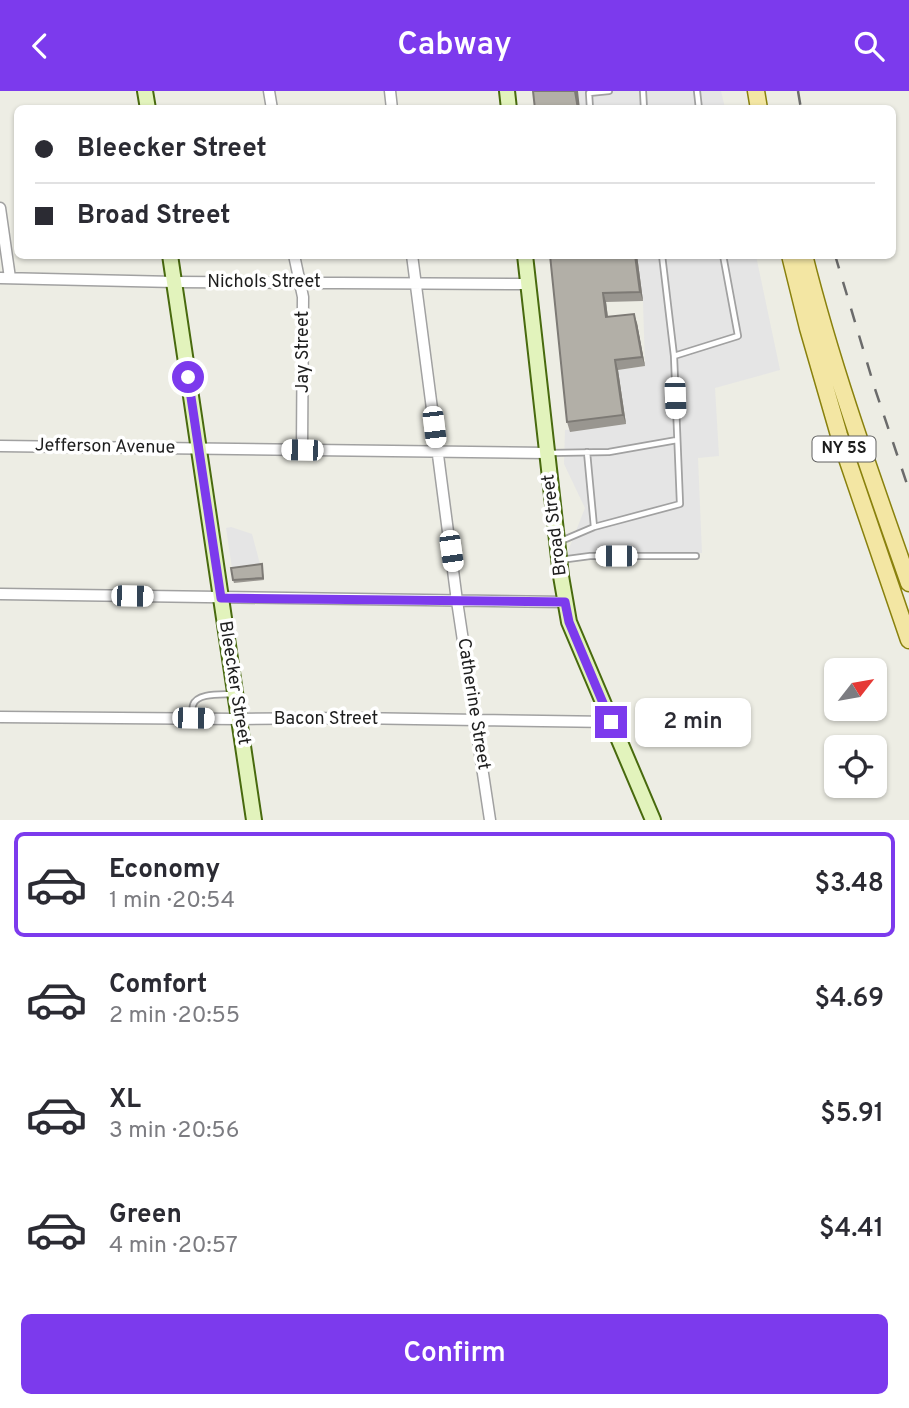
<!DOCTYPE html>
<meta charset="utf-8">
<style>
body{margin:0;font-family:Overpass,sans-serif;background:#f2f2f3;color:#2b2b33;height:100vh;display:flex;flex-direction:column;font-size:26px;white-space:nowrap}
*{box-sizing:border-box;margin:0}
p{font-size:23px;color:#7c7c81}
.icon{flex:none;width:38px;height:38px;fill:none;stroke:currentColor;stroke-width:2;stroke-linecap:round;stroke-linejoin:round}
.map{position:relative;height:729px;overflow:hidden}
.side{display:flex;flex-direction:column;background:#fff;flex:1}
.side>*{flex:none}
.hud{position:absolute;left:14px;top:14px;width:882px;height:154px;border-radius:10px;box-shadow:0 2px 5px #0004;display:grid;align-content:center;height:154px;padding:0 21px;background:#fff}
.needle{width:46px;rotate:59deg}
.controls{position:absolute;left:824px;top:567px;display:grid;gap:14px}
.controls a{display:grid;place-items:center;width:63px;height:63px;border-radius:10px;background:#fff;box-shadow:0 2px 5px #0004;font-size:35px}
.end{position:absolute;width:32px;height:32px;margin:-16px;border:9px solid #7c3aed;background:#fff;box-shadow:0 0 0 4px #fff}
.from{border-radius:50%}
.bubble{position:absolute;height:49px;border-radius:10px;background:#fff;box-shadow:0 2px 5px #0004;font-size:23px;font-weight:600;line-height:49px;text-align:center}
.car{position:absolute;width:21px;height:42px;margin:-21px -10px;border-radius:9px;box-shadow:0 0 5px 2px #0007;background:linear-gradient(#fff 24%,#345 0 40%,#fff 0 76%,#345 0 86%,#fff 0)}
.hud b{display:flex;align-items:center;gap:24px;height:66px;font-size:26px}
.hud b+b{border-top:2px solid #e1e1e2}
.hud i{width:18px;height:18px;background:#2b2b33}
ul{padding:12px 0 0;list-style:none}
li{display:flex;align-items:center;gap:21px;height:105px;margin:0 14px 10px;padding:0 7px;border:4px solid transparent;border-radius:10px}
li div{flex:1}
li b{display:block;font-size:26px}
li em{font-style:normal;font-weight:600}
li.on{border-color:#7c3aed}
li>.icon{width:63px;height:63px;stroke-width:1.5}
.cta{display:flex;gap:14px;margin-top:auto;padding:14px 21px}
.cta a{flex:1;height:80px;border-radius:10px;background:#7c3aed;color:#fff;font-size:28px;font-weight:600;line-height:80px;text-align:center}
header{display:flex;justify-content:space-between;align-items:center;height:91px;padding:0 21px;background:#7c3aed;color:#fff;font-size:32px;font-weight:600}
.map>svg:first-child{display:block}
.parking{fill:#e5e5e5}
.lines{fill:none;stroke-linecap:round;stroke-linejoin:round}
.lane-casing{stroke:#a1a1a1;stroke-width:8}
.street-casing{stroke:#a1a1a1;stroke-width:13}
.secondary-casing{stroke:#486a0e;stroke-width:18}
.primary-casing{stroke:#89810d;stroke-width:19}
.lane{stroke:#fff;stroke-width:4.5}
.street{stroke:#fff;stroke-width:10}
.secondary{stroke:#e2f3bc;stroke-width:14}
.primary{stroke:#f3e6a3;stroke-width:16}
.rail{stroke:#6b6b6b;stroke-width:2.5;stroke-dasharray:14 14;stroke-linecap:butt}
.wall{fill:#999690}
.shaded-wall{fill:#7d7a75}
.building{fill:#b2afa7;stroke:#7d7a75;stroke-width:2}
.route{stroke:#7c3aed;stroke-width:9}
.labels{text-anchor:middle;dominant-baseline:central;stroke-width:7;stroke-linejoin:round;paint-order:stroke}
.shield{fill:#fff;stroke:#616161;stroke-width:2}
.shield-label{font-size:16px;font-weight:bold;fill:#1d1d1d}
.street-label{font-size:18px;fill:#1d1d1d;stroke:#fff}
</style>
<header><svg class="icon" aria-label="back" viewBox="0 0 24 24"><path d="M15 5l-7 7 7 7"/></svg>Cabway<svg class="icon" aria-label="search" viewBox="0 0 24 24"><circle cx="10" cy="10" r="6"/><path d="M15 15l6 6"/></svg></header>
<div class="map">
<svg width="909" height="729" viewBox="0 0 909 729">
<rect width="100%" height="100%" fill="#edede4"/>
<!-- parking -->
<path class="parking" d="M578 0H721L725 17H580Z
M637 165H756L780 279 715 297 719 365 698 367 702 462 566 465 585 417 564 373 565 339 626 332 618 279 645 275 643 211Z
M231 436 252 443 260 473 232 477 226 437Z"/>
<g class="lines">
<!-- lane casing -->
<g class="lane-casing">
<path id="lane" d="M643 0 644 18
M697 0 699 18
M590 18 589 2 609 0
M674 265 738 245 723 164
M549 362 609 361 677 349
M594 436 680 413 674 265 662 164
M561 450 594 436 587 361
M560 469 590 465H696
M193 627C193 624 192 616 193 614 197 601 223 604 234 603"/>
</g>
<!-- street casing -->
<g class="street-casing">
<path id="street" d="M269 0 272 18
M390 0 392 18
M0 117 10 187
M294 164 303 206 302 359
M412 164 457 510 490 729
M0 187 174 191 529 193
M0 355 547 362
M0 503 565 511
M0 626 239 628 352 627 611 631"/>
</g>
<!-- secondary casing -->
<g class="secondary-casing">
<path id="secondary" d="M145 0 148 18
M507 0 509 18
M170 164 254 729
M525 164 561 485 569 531 653 729"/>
</g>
<!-- primary casing -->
<g class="primary-casing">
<path id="primary" d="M756 0 759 18
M790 164 808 237 839 344 909 549
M804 164C832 276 871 384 909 492"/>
</g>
<!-- lane -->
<use href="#lane" class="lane"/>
<!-- street -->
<use href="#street" class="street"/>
<!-- secondary -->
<use href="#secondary" class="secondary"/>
<!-- primary -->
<use href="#primary" class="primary"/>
<!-- rail -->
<path class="rail" d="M798 0 801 18
M835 164 875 298 909 399"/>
</g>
<!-- wall -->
<path class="wall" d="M550 164H637L643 210 606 211 608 226 637 232 645 275 618 279 626 333 570 341 567 331Z
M262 475 264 489 234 492 233 489Z"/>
<!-- shaded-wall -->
<path class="shaded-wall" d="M575 0H578L580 18H578Z
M635 164H637L643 210 640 201Z
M603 202 606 211 609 236 606 226Z
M634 223 637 232 645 275 642 266Z
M615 269 618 279 626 333 623 324Z"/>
<!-- building -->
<path class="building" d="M533 0H575L578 18H535Z
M550 164H635L640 201 603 202 606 226 634 223 642 266 615 269 623 324 567 331Z
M262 473 263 487 233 489 231 477Z"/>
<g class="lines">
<!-- route -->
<path class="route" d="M188 286 221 507 565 511 569 531 611 631"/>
</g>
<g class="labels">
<!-- shield labels -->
<rect class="shield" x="812.5" y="345.5" width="63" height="25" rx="5"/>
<g class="shield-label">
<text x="844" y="358">NY 5S</text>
</g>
<!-- street labels -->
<g class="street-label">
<text x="264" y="191">Nichols Street</text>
<text transform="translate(303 261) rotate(-90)">Jay Street</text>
<text transform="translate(105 356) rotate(1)">Jefferson Avenue</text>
<text transform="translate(555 434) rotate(-97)">Broad Street</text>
<text transform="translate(234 592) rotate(81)">Bleecker Street</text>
<text transform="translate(473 613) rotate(81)">Catherine Street</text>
<text x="326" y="628">Bacon Street</text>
</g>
</g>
</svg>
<div class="controls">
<a><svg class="needle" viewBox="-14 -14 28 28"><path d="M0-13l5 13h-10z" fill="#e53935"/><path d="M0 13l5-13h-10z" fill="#7c7c81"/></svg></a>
<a><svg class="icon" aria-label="locate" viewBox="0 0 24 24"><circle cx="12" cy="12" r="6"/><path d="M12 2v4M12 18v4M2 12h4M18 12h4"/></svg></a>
</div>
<i class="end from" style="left:188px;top:286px"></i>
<i class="end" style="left:611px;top:631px"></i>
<div class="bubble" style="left:635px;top:607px;width:116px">2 min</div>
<i class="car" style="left:675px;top:307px;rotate:178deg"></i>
<i class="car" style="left:434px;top:336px;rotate:173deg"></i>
<i class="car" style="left:302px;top:359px;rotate:271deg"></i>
<i class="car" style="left:451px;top:460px;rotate:172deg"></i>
<i class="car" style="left:616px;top:465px;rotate:270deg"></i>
<i class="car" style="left:132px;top:505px;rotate:91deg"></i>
<i class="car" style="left:193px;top:627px;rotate:91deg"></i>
<div class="hud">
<b><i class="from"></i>Bleecker Street</b>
<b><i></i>Broad Street</b>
</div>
</div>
<section class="side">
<ul>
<li class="on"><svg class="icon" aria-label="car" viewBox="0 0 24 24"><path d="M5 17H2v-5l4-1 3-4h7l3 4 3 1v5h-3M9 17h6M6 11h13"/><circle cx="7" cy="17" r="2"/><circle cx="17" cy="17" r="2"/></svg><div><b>Economy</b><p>1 min · 20:54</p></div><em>$3.48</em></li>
<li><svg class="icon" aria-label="car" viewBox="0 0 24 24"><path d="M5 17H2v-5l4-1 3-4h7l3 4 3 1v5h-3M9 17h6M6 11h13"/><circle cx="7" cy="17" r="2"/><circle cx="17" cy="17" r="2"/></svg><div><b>Comfort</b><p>2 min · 20:55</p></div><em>$4.69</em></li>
<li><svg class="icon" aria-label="car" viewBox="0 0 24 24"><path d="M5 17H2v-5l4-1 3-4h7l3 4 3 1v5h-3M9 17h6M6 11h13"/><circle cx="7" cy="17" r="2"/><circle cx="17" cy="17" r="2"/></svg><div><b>XL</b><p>3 min · 20:56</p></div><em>$5.91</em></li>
<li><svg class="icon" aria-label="car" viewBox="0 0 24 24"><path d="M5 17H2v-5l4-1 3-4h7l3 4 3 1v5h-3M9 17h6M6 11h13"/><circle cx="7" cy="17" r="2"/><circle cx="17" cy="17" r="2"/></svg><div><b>Green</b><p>4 min · 20:57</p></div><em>$4.41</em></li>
</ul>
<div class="cta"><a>Confirm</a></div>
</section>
